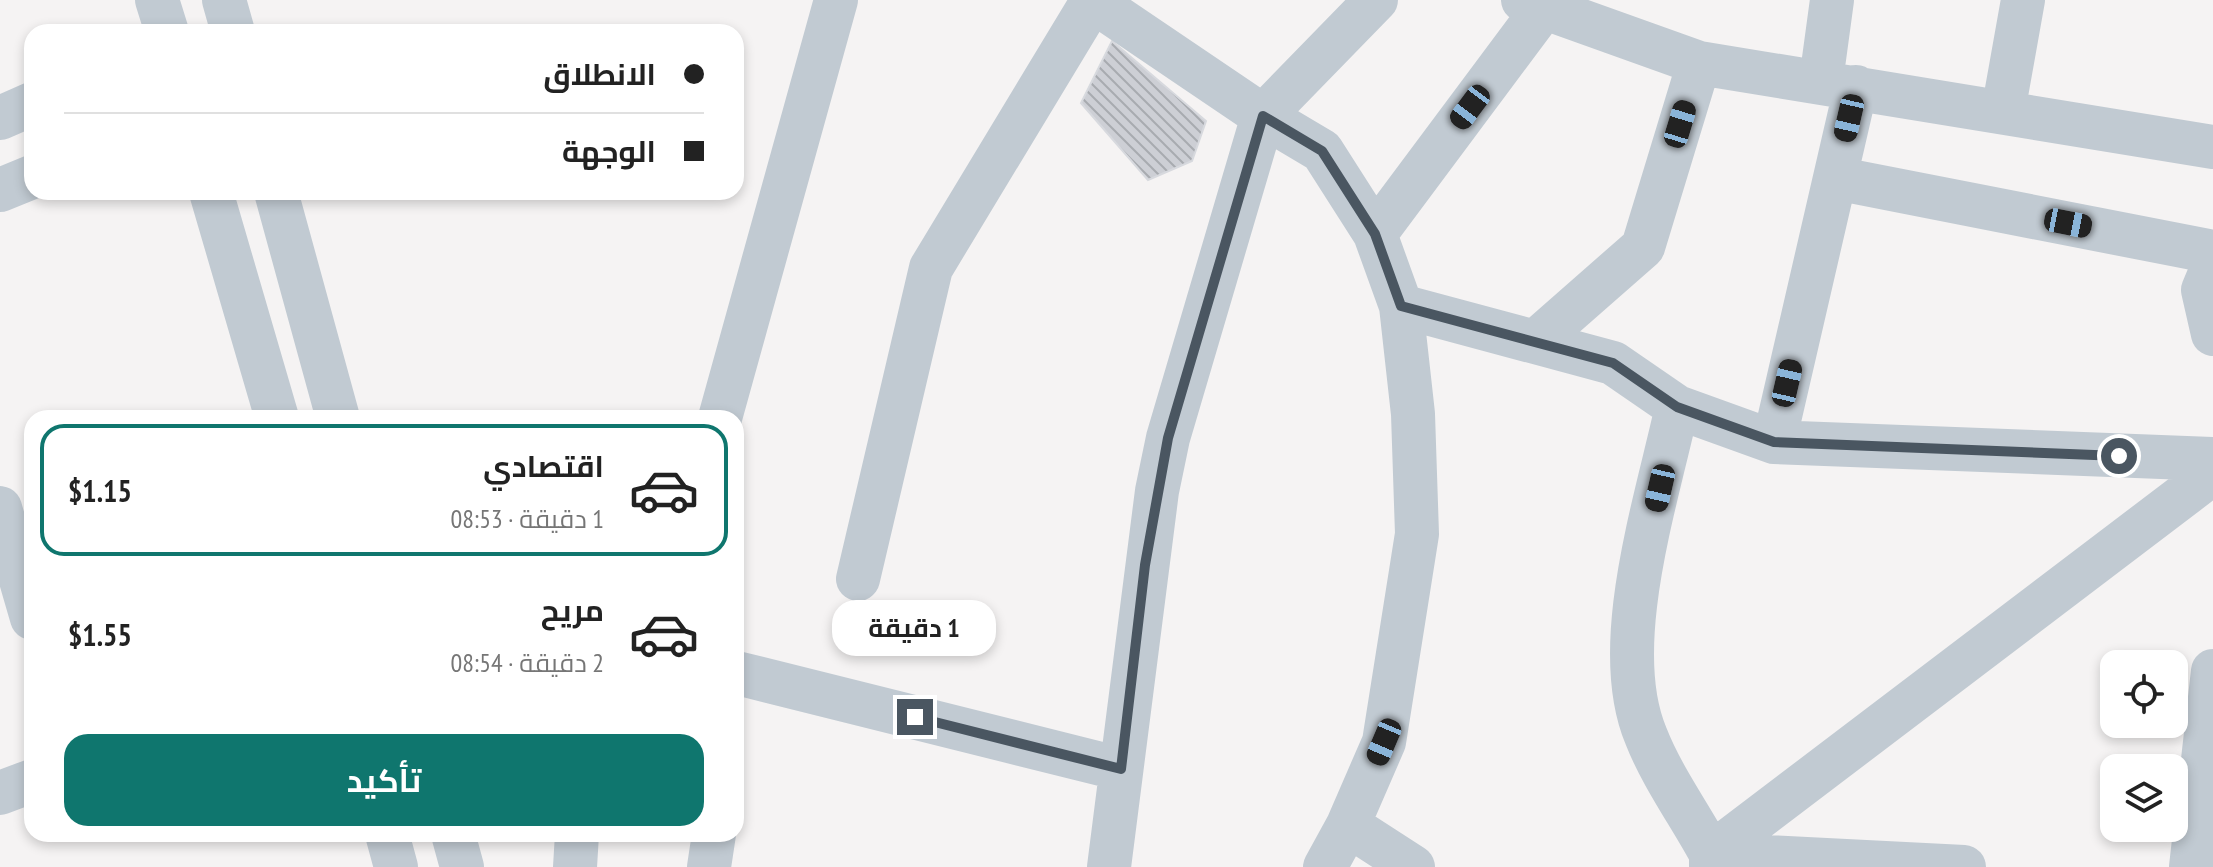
<!DOCTYPE html>
<html lang="ar">
<meta charset="utf-8">
<style>
body{margin:0;font-family:"PT Sans Narrow",Cairo,sans-serif;background:#f6f6f6;color:#222;direction:rtl;height:100vh;display:flex;flex-direction:column;font-size:30px;white-space:nowrap}
*{box-sizing:border-box;margin:0}
p{font-size:26px;color:#767676}
.icon{flex:none;width:44px;height:44px;fill:none;stroke:currentColor;stroke-width:2;stroke-linecap:round;stroke-linejoin:round}
.map{position:relative;flex:1;overflow:hidden;direction:ltr}
.panel{position:absolute;left:24px;top:410px;width:720px;height:432px;display:flex;flex-direction:column;background:#fff;border-radius:24px;box-shadow:0 4px 12px #0003;direction:rtl}
.panel>*{flex:none}
.guide{position:absolute;left:24px;top:24px;width:720px;height:176px;border-radius:24px;box-shadow:0 4px 12px #0003;direction:rtl;display:grid;align-content:center;height:176px;padding:0 40px;background:#fff}
.fabs{position:absolute;left:2100px;top:650px;display:grid;gap:16px}
.fabs a{display:grid;place-items:center;width:88px;height:88px;border-radius:16px;background:#fff;box-shadow:0 4px 12px #0003;font-size:40px}
.end{position:absolute;width:36px;height:36px;margin:-18px;border:10px solid #4a5661;background:#fff;box-shadow:0 0 0 4px #fff}
.from{border-radius:50%}
.bubble{position:absolute;height:56px;border-radius:24px;background:#fff;box-shadow:0 4px 12px #0003;font-size:26px;font-weight:700;line-height:56px;text-align:center;direction:rtl}
.car{position:absolute;width:24px;height:48px;margin:-24px -12px;border-radius:10px;box-shadow:0 0 6px 2px #0007;background:linear-gradient(#222 24%,#8ab4d8 0 40%,#222 0 76%,#8ab4d8 0 86%,#222 0)}
.guide b{display:flex;align-items:center;gap:28px;height:76px;font-size:30px}
.guide b+b{border-top:2px solid #e0e0e0}
.guide i{width:20px;height:20px;background:#222}
ul{padding:14px 0 0;list-style:none}
li{display:flex;align-items:center;gap:24px;height:132px;margin:0 16px 12px;padding:0 24px;border:4px solid transparent;border-radius:24px}
li div{flex:1}
li b{display:block;font-size:30px}
li em{font-style:normal;font-weight:700}
li.current{border-color:#0f766e}
li>.icon{width:72px;height:72px;stroke-width:1.5}
.cta{display:flex;gap:16px;margin-top:auto;padding:16px 40px}
.cta a{flex:1;height:92px;border-radius:24px;background:#0f766e;color:#fff;font-size:32px;font-weight:700;line-height:92px;text-align:center}
.map>svg:first-child{display:block}
.building{fill:url(#building-back-hatch);stroke:#d7d9de;stroke-width:2}
.lines{fill:none;stroke-linecap:round;stroke-linejoin:round}
.minor{stroke:#c1cad2;stroke-width:44}
.route{stroke:#4a5661;stroke-width:10}
</style>
<div class="map">
<svg width="2213" height="867" viewBox="0 0 2213 867">
<defs>
<pattern id="building-back-hatch" width="6" height="6" patternUnits="userSpaceOnUse" patternTransform="scale(2)"><rect width="6" height="6" fill="#cdcfd5"/><path d="M-1 5l2 2M0 0l6 6M5-1l2 2" fill="none" stroke="#a8abb0"/></pattern>
</defs>
<rect width="100%" height="100%" fill="#f5f3f3"/>
<!-- building -->
<path class="building" d="M1112 41 1206 121 1192 161 1148 180 1081 103Z"/>
<g class="lines">
<!-- minor -->
<path class="minor" d="M157 0 167 32
M224 0 233 32
M1523 0 1699 63 2213 147
M1093 1 1263 116 1322 151 1375 234 1401 306 1413 414 1417 534 1384 742 1348 825 1325 867
M1821 81 1832 0
M2003 112 2023 0
M0 118 32 104
M1835 178 2213 252
M0 190 32 177
M211 192 277 418
M276 192 338 418
M1375 234 1545 6
M2213 266 2203 290 2213 334
M1401 306 1613 363 1677 407 1774 442 2213 459
M1537 340 1643 247 1699 63
M1677 407C1657 500 1608 646 1646 736 1662 777 1690 815 1711 854V867
M720 418 836 0
M1774 442 1856 87
M0 508 32 618
M858 579 931 268 1093 0
M737 673 1121 769
M0 793 32 781
M1348 825 1413 867
M387 834 396 867
M453 834 462 867
M1711 854 2213 473
M1711 854 1964 867
M575 867 577 834
M709 867 714 834
M1109 867 1157 491 1168 438 1263 116 1376 0
M2191 867 2213 671"/>
</g>
<g class="lines">
<!-- route -->
<path class="route" d="M915 717 1121 769 1145 565 1168 438 1263 116 1322 151 1375 234 1401 306 1613 363 1677 407 1774 442 2119 456"/>
</g>
</svg>
<div class="fabs">
<a><svg class="icon" aria-label="locate" viewBox="0 0 24 24"><circle cx="12" cy="12" r="6"/><path d="M12 2v4M12 18v4M2 12h4M18 12h4"/></svg></a>
<a><svg class="icon" aria-label="layers" viewBox="0 0 24 24"><path d="M12 4l9 5-9 5-9-5zM3 14l9 5 9-5"/></svg></a>
</div>
<i class="end from" style="left:2119px;top:456px"></i>
<i class="end" style="left:915px;top:717px"></i>
<div class="bubble" style="left:832px;top:600px;width:164px">1 دقيقة</div>
<i class="car" style="left:1470px;top:107px;rotate:217deg"></i>
<i class="car" style="left:1849px;top:118px;rotate:193deg"></i>
<i class="car" style="left:1680px;top:124px;rotate:17deg"></i>
<i class="car" style="left:2068px;top:223px;rotate:101deg"></i>
<i class="car" style="left:1787px;top:383px;rotate:13deg"></i>
<i class="car" style="left:1660px;top:488px;rotate:193deg"></i>
<i class="car" style="left:1384px;top:742px;rotate:203deg"></i>
<div class="guide">
<b><i class="from"></i>الانطلاق</b>
<b><i></i>الوجهة</b>
</div>
<section class="panel">
<ul>
<li class="current"><svg class="icon" aria-label="car" viewBox="0 0 24 24"><path d="M5 17H2v-5l4-1 3-4h7l3 4 3 1v5h-3M9 17h6M6 11h13"/><circle cx="7" cy="17" r="2"/><circle cx="17" cy="17" r="2"/></svg><div><b>اقتصادي</b><p>1 دقيقة · 08:53</p></div><em>$1.15</em></li>
<li><svg class="icon" aria-label="car" viewBox="0 0 24 24"><path d="M5 17H2v-5l4-1 3-4h7l3 4 3 1v5h-3M9 17h6M6 11h13"/><circle cx="7" cy="17" r="2"/><circle cx="17" cy="17" r="2"/></svg><div><b>مريح</b><p>2 دقيقة · 08:54</p></div><em>$1.55</em></li>
</ul>
<div class="cta"><a>تأكيد</a></div>
</section>
</div>
